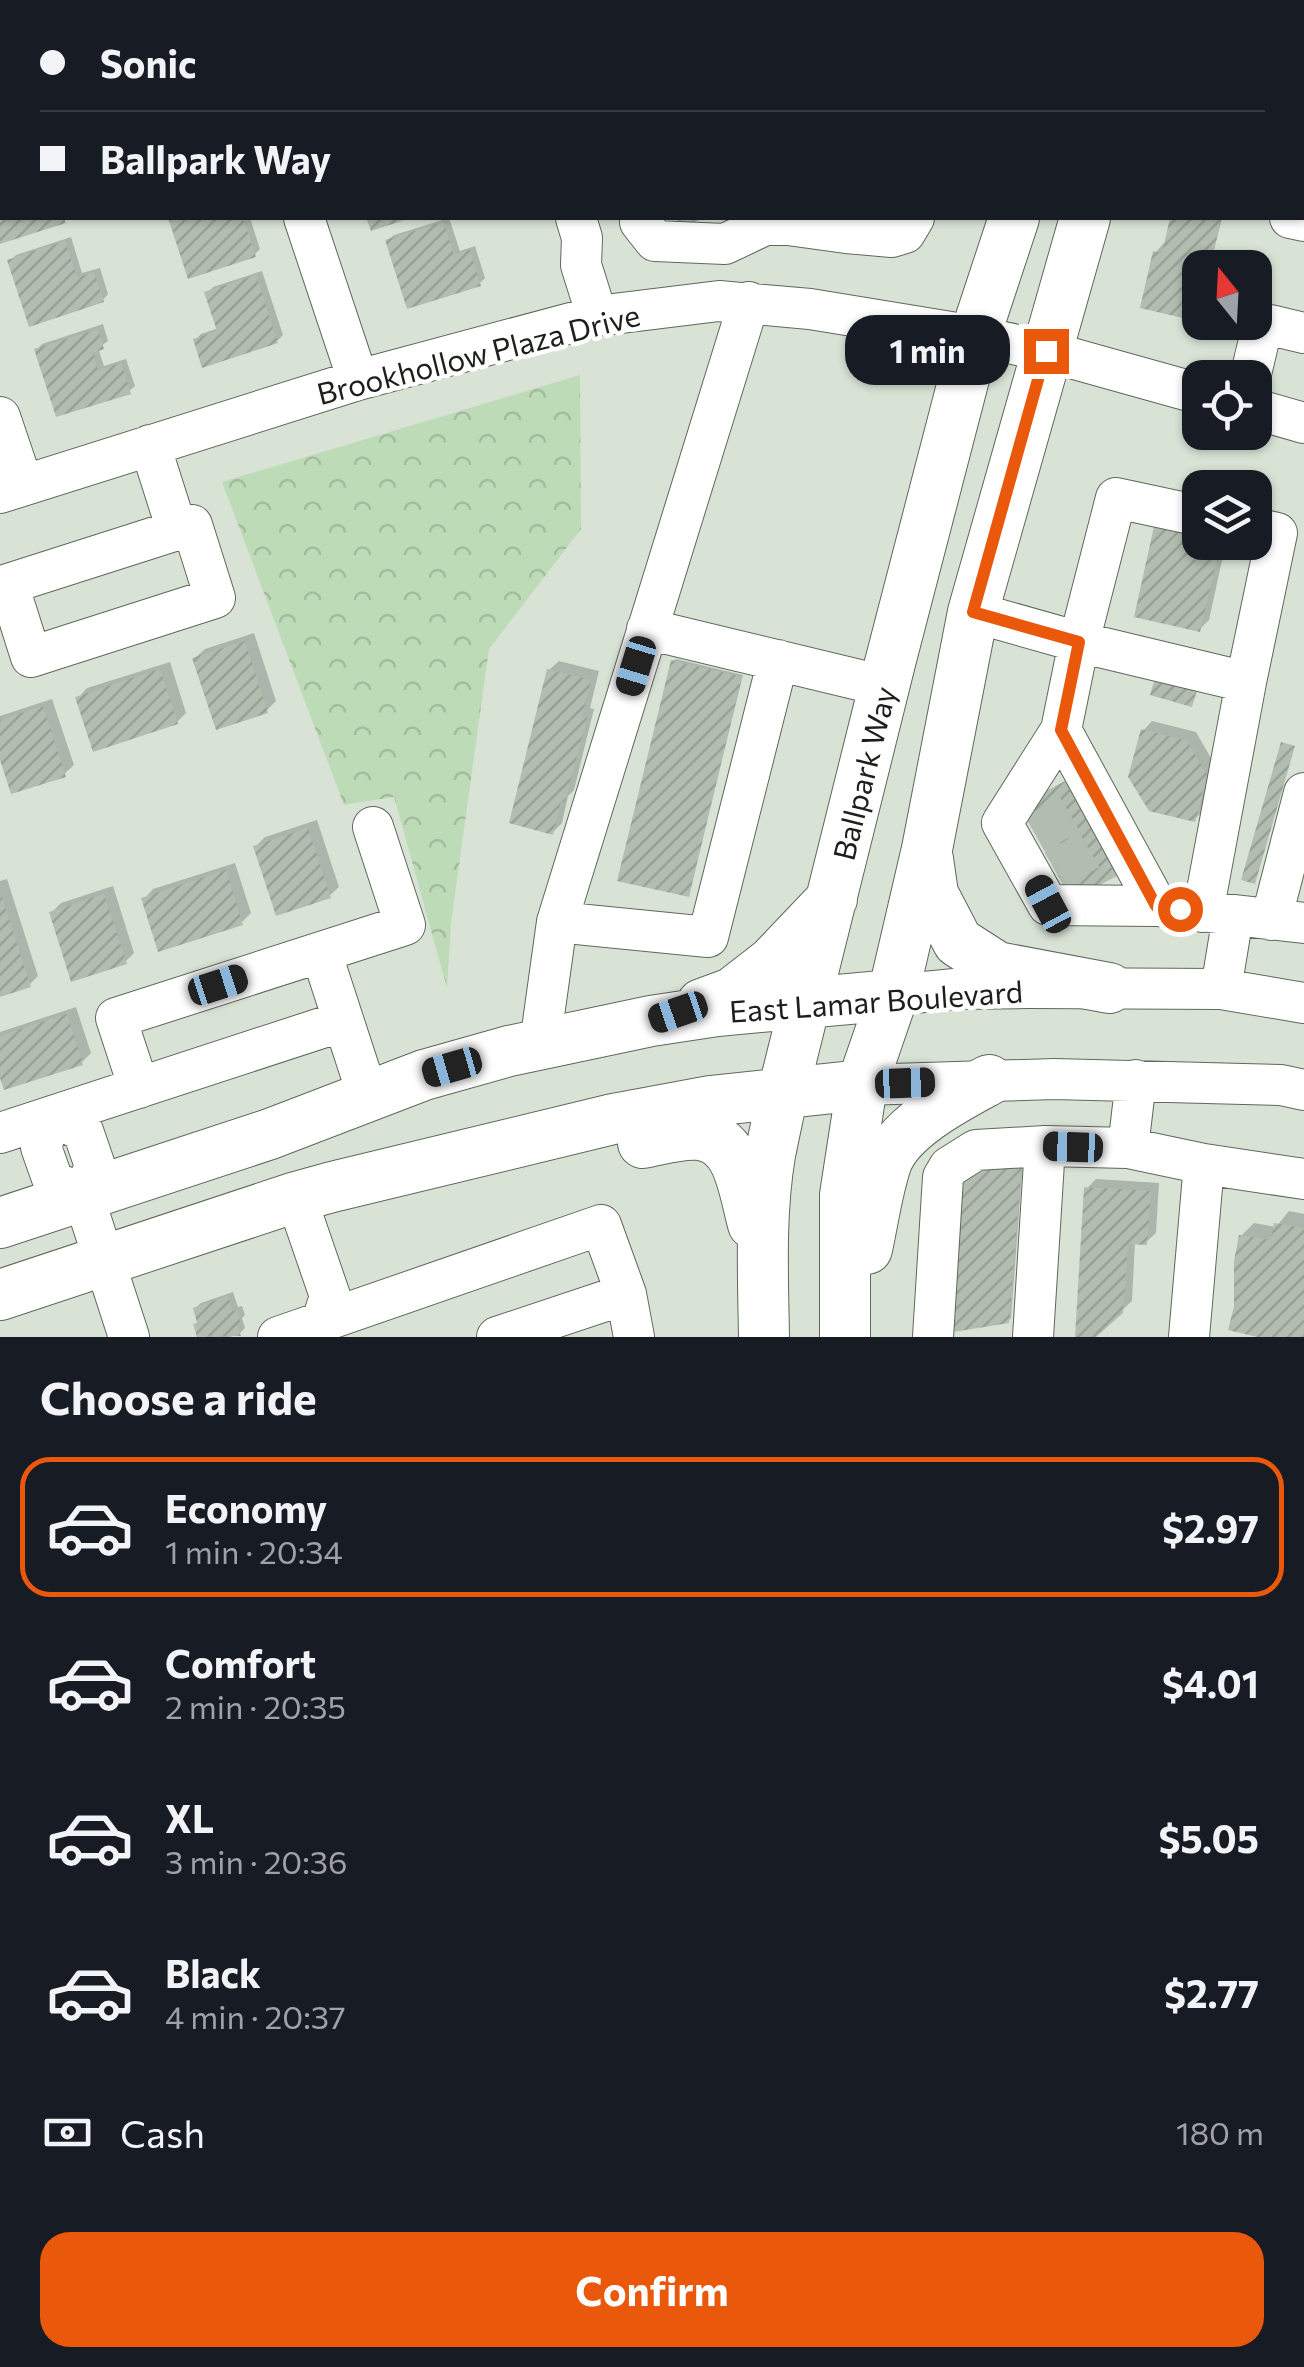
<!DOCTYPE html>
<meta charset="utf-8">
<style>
body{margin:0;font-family:Commissioner,sans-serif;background:#242831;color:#f1f3f6;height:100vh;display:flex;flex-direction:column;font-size:38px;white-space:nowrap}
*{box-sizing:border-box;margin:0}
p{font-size:32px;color:#9ea1a6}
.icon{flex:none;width:55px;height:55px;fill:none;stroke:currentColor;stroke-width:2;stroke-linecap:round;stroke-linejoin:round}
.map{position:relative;height:1337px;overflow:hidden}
.details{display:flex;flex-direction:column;background:#171b24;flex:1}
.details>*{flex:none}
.top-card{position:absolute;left:0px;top:0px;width:1305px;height:220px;box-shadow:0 2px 8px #0004;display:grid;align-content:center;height:220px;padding:0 40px;background:#171b24}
.needle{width:65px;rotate:342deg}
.buttons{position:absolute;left:1182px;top:250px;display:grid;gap:20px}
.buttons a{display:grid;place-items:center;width:90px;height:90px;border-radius:20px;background:#171b24;box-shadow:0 2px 8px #0004;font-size:50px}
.end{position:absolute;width:45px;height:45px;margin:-22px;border:12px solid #ea580c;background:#fff;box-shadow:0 0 0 5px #fff}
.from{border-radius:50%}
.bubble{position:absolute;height:70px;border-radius:30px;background:#171b24;box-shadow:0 2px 8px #0004;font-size:32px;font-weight:700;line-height:70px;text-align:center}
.car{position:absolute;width:30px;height:60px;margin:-30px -15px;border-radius:12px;box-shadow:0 0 8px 2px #0007;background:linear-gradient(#222 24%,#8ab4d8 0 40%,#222 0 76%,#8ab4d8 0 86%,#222 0)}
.top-card b{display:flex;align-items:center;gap:35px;height:95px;font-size:38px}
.top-card b+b{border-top:2px solid #363941}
.top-card i{width:25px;height:25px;background:#f1f3f6}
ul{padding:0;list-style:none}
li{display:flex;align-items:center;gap:30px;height:140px;margin:0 20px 15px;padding:0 20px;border:5px solid transparent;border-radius:30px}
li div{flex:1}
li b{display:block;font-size:38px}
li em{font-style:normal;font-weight:700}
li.active{border-color:#ea580c}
li>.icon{width:90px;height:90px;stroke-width:1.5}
h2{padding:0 40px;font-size:45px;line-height:120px}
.pay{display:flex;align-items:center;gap:25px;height:110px;padding:0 40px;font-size:38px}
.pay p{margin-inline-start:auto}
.button{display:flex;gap:20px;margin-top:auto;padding:20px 40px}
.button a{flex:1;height:115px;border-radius:30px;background:#ea580c;color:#fff;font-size:40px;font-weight:700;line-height:115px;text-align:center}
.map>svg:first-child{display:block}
.forest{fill:url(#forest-crowns)}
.shadow{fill:#0003}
.building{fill:url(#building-hatch)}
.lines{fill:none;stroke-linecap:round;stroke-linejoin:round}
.minor-tunnel{stroke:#b2bcb1;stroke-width:40;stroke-dasharray:40 20;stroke-linecap:butt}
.minor-casing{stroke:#5f685c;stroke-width:42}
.major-casing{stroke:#5f685c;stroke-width:52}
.minor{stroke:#fff;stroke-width:40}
.major{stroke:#fff;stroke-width:50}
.route{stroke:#ea580c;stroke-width:12}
.labels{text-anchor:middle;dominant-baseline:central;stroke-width:9;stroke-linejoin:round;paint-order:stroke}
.street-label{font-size:30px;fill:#1c201b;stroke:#fff}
</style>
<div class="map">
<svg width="1304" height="1337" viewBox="0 0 1304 1337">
<defs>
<pattern id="forest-crowns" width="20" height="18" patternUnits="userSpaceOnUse" patternTransform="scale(2.5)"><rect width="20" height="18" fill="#bedbb8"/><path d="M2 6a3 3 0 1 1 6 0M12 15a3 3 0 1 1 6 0" fill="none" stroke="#a3bc9e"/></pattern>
<pattern id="building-hatch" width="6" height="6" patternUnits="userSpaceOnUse" patternTransform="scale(2.5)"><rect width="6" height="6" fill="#b2bdb0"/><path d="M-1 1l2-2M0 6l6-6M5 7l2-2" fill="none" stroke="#98a297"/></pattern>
</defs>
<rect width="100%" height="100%" fill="#d8e3d6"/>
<!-- forest -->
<path class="forest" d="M580 375 581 529 489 649 451 923 447 988 394 797 344 805 222 482Z"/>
<!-- shadow -->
<path class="shadow" d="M0 0H5L6 2H2V33L0 34Z
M326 0H382L383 2H327Z
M0 51H2V134L0 135Z
M2 165V218H67L64 220 0 238V166Z
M171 218H250L260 249 254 255 190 276Z
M449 218 460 251 475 246 485 278 479 284 388 240 394 235Z
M1173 218H1222L1213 254 1225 257 1223 268H1200V319L1155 253 1164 243 1167 244Z
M71 237 82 273 100 268 108 294 103 300 10 261 16 255Z
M262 271 283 335 277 341 195 340 201 334 219 328 207 293 213 287Z
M103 324 108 341 98 348 104 366 126 359 135 386 129 391 37 349 42 344Z
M1200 542H1226L1209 620 1200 629Z
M254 633 276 701 267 710 195 658 205 649Z
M676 659 743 675 688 895 673 661Z
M559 661 599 671 590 708 594 709 574 790 568 796 562 823 553 832 549 670Z
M170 662 186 713 177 722 78 698 87 688Z
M52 699 74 765 64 774 0 752V716Z
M1152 721 1196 732 1215 765 1204 810 1194 820 1143 731Z
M1068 781 1117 872 1115 874 1025 804Z
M317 820 339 887 329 896 256 846 265 837Z
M235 863 251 913 242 922 144 899 153 889Z
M7 879 38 976 29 985 0 994V881Z
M113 886 134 953 125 962 51 913 61 903Z
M76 1007 91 1053 82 1062 0 1070V1032Z
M1023 1160 1011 1318 1008 1321 959 1169Z
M1096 1179 1159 1183 1156 1233 1146 1242H1135L1132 1301 1092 1337H1077L1087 1188Z
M1289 1211 1304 1214V1337H1267L1237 1307 1241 1236 1254 1223 1276 1227Z
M233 1292 238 1307 242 1306 245 1315 242 1318 245 1328 239 1334 229 1337H205L195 1308 201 1303Z"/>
<!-- building -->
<path class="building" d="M0 218H64L66 223 0 244Z
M168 218H243L256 257 188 279Z
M366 218H411L371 231Z
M676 218H706L679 227Z
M1170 218H1222L1210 264 1218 268H1200V322L1140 308 1153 251 1162 253Z
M443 222 454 255 470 250 481 286 407 309 385 240Z
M65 241 77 278 94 272 104 302 29 327 7 260Z
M256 275 278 343 202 368 193 339 217 331 204 292Z
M98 329 104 349 93 353 98 370 121 363 131 394 56 417 34 349Z
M1157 513 1200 522V542H1221L1200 632 1134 617Z
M245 641 268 713 216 730 192 658Z
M671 660 742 677 689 897 617 881Z
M1159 665 1201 677 1192 707 1150 695Z
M160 669 178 724 93 752 75 697Z
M547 669 591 680 582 717 587 718 565 802 561 801 553 835 509 823Z
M43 706 66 777 11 794 0 760V720Z
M1141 729 1187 741 1207 775 1195 822 1149 811 1128 777Z
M1281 742 1295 746 1255 884 1241 880Z
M1065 781 1117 876 1071 900 1020 805Z
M308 828 331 898 276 916 253 846Z
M226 870 243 925 158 952 141 898Z
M104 894 127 964 71 982 49 912Z
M1 895 31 987 0 997V896Z
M67 1014 83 1065 4 1090 0 1078V1036Z
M1022 1161 1009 1323 947 1333 957 1168Z
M1084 1187 1151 1191 1147 1245 1128 1244 1123 1313 1096 1337H1075Z
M1274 1223 1304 1228V1337H1257L1228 1330 1234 1307V1261L1239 1235 1271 1240Z
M228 1296 233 1311 237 1310 241 1323 237 1324 241 1336 197 1337 193 1324 197 1323 193 1308Z"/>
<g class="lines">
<!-- minor-tunnel -->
<path class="minor-tunnel" d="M1035 834 1080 808
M1055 870 1099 844"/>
<!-- minor casing -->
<g class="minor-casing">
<path id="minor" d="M233 0 234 2
M534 0 535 2
M1233 0 1234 2
M734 2 742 0
M949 2V0
M1203 2V0
M1302 37 1304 36
M304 218 358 380
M576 218 582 238 581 265 597 316
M1290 218 1304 221
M640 222 655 241 725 244 765 225H788L846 233 892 237 905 233 914 218
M1250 378 1260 336 1270 325 1304 333
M1255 409 1304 423
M0 417 23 485
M150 445 177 530
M0 493 358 380 597 316 719 301 810 309 975 336 1046 351 1200 394
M1200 516 1116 498 1079 642 1246 682 1277 533 1255 528
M0 587 8 584 177 530 192 525 215 598 31 657 8 584
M973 612 1079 642 1061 730 1157 906 1304 923
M647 629 884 686
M1061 730 1002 823 1048 905 1157 906
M1203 912 1246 682
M1271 920 1304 793
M557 922 708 937 778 660
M321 952 368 1096
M1221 989 1233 916
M893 995 955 989 1029 988 1221 989 1304 1003
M540 1044 557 922 749 302
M1136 1080 1128 1148 1204 1164 1304 1179
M862 1085 1054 1079 1281 1085 1304 1090
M139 1088 116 1018 405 925 373 827
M0 1133 343 1021
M83 1195 53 1181 41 1147 52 1116 83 1131 95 1166 83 1195 129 1337
M296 1197 330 1296 317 1337
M278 1337 601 1225 626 1294 634 1337
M497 1337 626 1294
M933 1337 943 1177 949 1167 976 1150 1045 1146
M1033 1337 1045 1146 1128 1148
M1189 1337 1204 1164"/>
</g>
<!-- major casing -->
<g class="major-casing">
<path id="major" d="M1057 2V0
M1126 2V0
M928 859 933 894 958 942 997 967 1109 988
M702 1004 732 993 772 962 832 899
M643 1143C660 1140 681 1133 699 1135 740 1138 744 1193 753 1224
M0 1223 270 1134 424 1075 509 1051 651 1021 717 1011 893 995
M867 1249C873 1222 877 1191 886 1164 899 1127 956 1098 989 1080
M0 1295 296 1197 332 1187 613 1119 710 1101 862 1085
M764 1337C763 1277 760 1214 770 1155 774 1134 779 1113 783 1092L890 663 975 336 1014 218
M845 1337V1195L862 1085 893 995 927 849 973 612 1085 218"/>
</g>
<!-- minor -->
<use href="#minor" class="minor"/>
<!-- major -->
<use href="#major" class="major"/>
</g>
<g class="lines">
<!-- route -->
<path class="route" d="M1046 351 973 612 1079 642 1061 730 1156 906 1180 909"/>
</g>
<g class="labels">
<!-- street labels -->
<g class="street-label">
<text transform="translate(478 353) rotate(-14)">Brookhollow Plaza Drive</text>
<text transform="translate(863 773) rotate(-76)">Ballpark Way</text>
<text transform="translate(876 1000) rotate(-4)">East Lamar Boulevard</text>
</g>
</g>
</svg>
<div class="buttons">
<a><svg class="needle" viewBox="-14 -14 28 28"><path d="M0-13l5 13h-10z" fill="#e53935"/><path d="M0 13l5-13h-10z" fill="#9ea1a6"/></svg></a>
<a><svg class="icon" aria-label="locate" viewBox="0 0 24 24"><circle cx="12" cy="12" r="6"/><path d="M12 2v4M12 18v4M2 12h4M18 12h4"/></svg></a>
<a><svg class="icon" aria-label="layers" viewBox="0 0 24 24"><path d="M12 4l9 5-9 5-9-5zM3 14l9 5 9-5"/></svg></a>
</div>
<i class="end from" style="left:1180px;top:909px"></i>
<i class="end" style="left:1046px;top:351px"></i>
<div class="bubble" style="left:845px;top:315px;width:165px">1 min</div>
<i class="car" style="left:636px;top:666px;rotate:197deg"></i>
<i class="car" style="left:1048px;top:904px;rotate:332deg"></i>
<i class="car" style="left:218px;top:985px;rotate:72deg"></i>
<i class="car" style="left:678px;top:1012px;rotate:251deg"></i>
<i class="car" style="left:452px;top:1067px;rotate:254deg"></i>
<i class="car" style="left:905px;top:1083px;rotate:88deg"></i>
<i class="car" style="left:1073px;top:1147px;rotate:272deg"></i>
<div class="top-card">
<b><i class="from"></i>Sonic</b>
<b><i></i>Ballpark Way</b>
</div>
</div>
<section class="details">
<h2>Choose a ride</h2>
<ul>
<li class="active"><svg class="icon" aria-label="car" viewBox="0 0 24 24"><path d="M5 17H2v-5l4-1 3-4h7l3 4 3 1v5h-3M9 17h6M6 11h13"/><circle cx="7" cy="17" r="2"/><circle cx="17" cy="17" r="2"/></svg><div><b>Economy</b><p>1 min · 20:34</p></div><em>$2.97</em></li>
<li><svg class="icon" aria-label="car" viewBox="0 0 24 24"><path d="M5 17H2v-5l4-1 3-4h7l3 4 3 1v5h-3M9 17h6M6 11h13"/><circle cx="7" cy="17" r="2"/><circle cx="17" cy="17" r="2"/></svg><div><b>Comfort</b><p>2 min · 20:35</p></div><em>$4.01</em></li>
<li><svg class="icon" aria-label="car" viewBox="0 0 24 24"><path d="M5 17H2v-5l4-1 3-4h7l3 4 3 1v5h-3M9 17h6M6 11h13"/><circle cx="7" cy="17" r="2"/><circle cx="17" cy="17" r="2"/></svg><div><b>XL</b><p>3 min · 20:36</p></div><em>$5.05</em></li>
<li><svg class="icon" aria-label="car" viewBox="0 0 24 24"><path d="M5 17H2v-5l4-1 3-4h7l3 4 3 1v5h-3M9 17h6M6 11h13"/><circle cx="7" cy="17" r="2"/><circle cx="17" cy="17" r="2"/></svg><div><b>Black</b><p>4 min · 20:37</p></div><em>$2.77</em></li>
</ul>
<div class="pay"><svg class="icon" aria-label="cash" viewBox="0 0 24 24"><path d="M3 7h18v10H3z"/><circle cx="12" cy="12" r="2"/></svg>Cash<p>180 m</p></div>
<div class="button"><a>Confirm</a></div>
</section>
